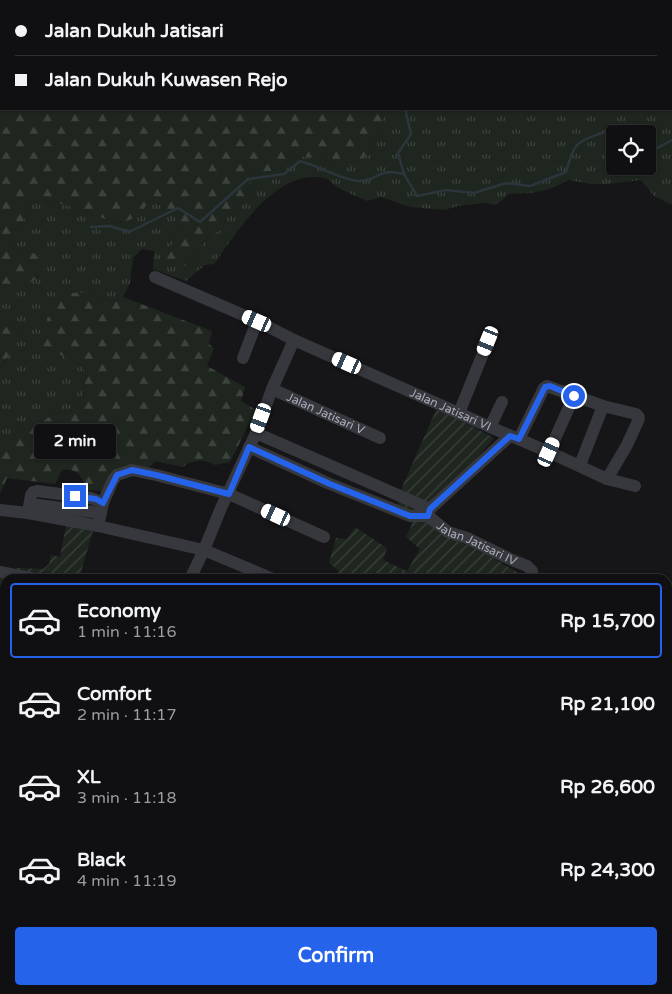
<!DOCTYPE html>
<meta charset="utf-8">
<style>
body{margin:0;font-family:"Varela Round",sans-serif;background:#19191b;color:#f1f3f6;height:100vh;display:flex;flex-direction:column;font-size:19px;white-space:nowrap}
*{box-sizing:border-box;margin:0}
p{font-size:16px;color:#9c9d9f}
.icon{flex:none;width:28px;height:28px;fill:none;stroke:currentColor;stroke-width:2;stroke-linecap:round;stroke-linejoin:round}
.map{position:relative;flex:1;overflow:hidden}
.sheet{position:absolute;left:0px;top:574px;width:672px;height:421px;display:flex;flex-direction:column;background:#101012;border-radius:15px 15px 0 0;box-shadow:0 1px 4px #0004,0 0 0 1px #303032}
.sheet>*{flex:none}
.banner{position:absolute;left:0px;top:0px;width:672px;height:110px;box-shadow:0 1px 4px #0004,0 0 0 1px #303032;display:grid;align-content:center;height:110px;padding:0 15px;background:#101012}
.fabs{position:absolute;left:606px;top:125px;display:grid;gap:10px}
.fabs a{display:grid;place-items:center;width:50px;height:50px;border-radius:5px;background:#101012;box-shadow:0 1px 4px #0004,0 0 0 1px #303032;font-size:25px}
.end{position:absolute;width:22px;height:22px;margin:-11px;border:6px solid #2563eb;background:#fff;box-shadow:0 0 0 2px #fff}
.from{border-radius:50%}
.bubble{position:absolute;height:35px;border-radius:5px;background:#101012;box-shadow:0 1px 4px #0004,0 0 0 1px #303032;font-size:16px;font-weight:800;line-height:35px;text-align:center}
.car{position:absolute;width:15px;height:30px;margin:-15px -8px;border-radius:6px;box-shadow:0 0 4px 1px #0007;background:linear-gradient(#fff 24%,#345 0 40%,#fff 0 76%,#345 0 86%,#fff 0)}
.banner b{display:flex;align-items:center;gap:18px;height:48px;font-size:19px}
.banner b+b{border-top:1px solid #303032}
.banner i{width:12px;height:12px;background:#f1f3f6}
ul{padding:9px 0 0;list-style:none}
li{display:flex;align-items:center;gap:15px;height:75px;margin:0 10px 8px;padding:0 5px;border:2px solid transparent;border-radius:5px}
li div{flex:1}
li b{display:block;font-size:19px}
li em{font-style:normal;font-weight:800}
li.active{border-color:#2563eb}
li>.icon{width:45px;height:45px;stroke-width:1.5}
.cta{display:flex;gap:10px;margin-top:auto;padding:10px 15px}
.cta a{flex:1;height:58px;border-radius:5px;background:#2563eb;color:#fff;font-size:20px;font-weight:800;line-height:58px;text-align:center}
.map>svg:first-child{display:block}
.grass{fill:url(#grass-tufts);fill-rule:evenodd}
.forest{fill:url(#forest-firs)}
.garden{fill:url(#garden-furrows)}
.lines{fill:none;stroke-linecap:round;stroke-linejoin:round}
.stream{stroke:#2c353c;stroke-width:2.5}
.minor{stroke:#37383d;stroke-width:12}
.route{stroke:#2563eb;stroke-width:6}
.labels{text-anchor:middle;dominant-baseline:central;stroke-width:5;stroke-linejoin:round;paint-order:stroke}
.street-label{font-size:12px;fill:#a8adb8;stroke:#111113}
</style>
<div class="map">
<svg width="672" height="994" viewBox="0 0 672 994">
<defs>
<pattern id="grass-tufts" width="24" height="20" patternUnits="userSpaceOnUse" patternTransform="scale(1.25)"><rect width="24" height="20" fill="#1e261f"/><path d="M3 7l-1-3M5 7V3M7 7l1-3M15 17l-1-3M17 17v-4M19 17l1-3" fill="none" stroke="#3c433d"/></pattern>
<pattern id="forest-firs" width="22" height="20" patternUnits="userSpaceOnUse" patternTransform="scale(1.25)"><rect width="22" height="20" fill="#1e261f"/><path d="M5 1l3.5 6h-7zM16 11l3.5 6h-7z" fill="#3c433d"/></pattern>
<pattern id="garden-furrows" width="10" height="10" patternUnits="userSpaceOnUse" patternTransform="scale(1.25)"><rect width="10" height="10" fill="#1e261f"/><path d="M-1 1l2-2M0 10L10 0M9 11l2-2" fill="none" stroke="#3c433d"/></pattern>
</defs>
<rect width="100%" height="100%" fill="#161618"/>
<!-- grass -->
<path class="grass" d="M369 0H606L607 1H369Z
M383 109H657L661 113 672 115V205L654 196 641 180 607 184H590L569 180 550 189 531 193 509 194 496 205 485 203 458 206 444 210 410 207 381 197 367 201C358 197 348 193 339 188 334 186 329 179 324 178 276 168 237 232 214 264L205 265 186 281 153 269 154 251 142 249 133 258 130 283 121 301 108 300 88 293 41 345 79 364 86 372 83 399 74 410 54 414 39 424 20 432 8 437 0 436V368L5 362 21 332 1 324V298L39 277 36 253 17 250 9 247 14 231 26 217 29 202C56 197 88 213 113 222L121 223 152 200 179 217 175 238 164 262 191 260 208 236 223 229 226 215 239 205 249 193 252 174C274 169 279 175 295 155L326 160 332 166 366 156 369 149 383 130ZM615 134H648V166H615Z"/>
<!-- forest -->
<path class="forest" d="M0 0H369V1H1V109H383V130L369 149 366 156 351 165 336 167 332 166 326 160 295 155 285 167 281 169 252 174 249 193 245 200 226 215 223 229 208 236 191 260 185 266 169 267 163 262 175 238 179 217 152 200C145 204 146 207 141 212 133 220 124 223 113 222 88 213 56 197 29 202L26 217 14 231 9 247C24 254 37 248 47 263 41 282 17 289 1 299V324L21 332 14 348 0 368Z
M606 0H672V115L661 113 657 109H671V1Z
M72 293H88L108 300 121 301 123 297 212 331 209 344 214 348 207 366 245 387 241 401 256 410 230 462 215 465C205 459 192 459 183 467L155 461 149 468C120 468 115 462 102 491L88 490C80 476 79 468 62 470L55 484 7 478 0 494V436L8 437 20 432 39 424 54 414 74 410 83 399 86 372 79 364 41 345C47 318 48 309 72 293Z
M668 641 672 661V994H658L655 990H668Z
M5 713V990H536L535 994H0V717Z"/>
<!-- garden -->
<path class="garden" d="M436 410 456 418 494 438 469 467 431 500 429 523 439 533 485 553 520 574 519 579H335L338 570 329 563 336 538 347 539 355 527 387 548 383 560 407 571 420 549 406 537 412 524 408 510 398 506 403 485Z
M66 525 93 531 79 579H5V600L0 599V579L17 568 43 569 49 564 51 555 60 557Z
M0 670 5 671V713L0 717Z"/>
<g class="lines">
<!-- stream -->
<path class="stream" d="M392 0 393 1
M648 153 672 140
M404 174 398 153 411 134 405 109
M91 227 110 226 129 232 178 208 200 222 248 179 284 174 300 161C316 165 344 181 359 181 371 181 374 176 384 173 390 171 398 173 404 174L417 196 446 190 474 193 506 183 530 186 566 172C575 139 577 143 607 131L615 135
M668 864H672
M0 884 5 885
M0 992 9 990
M496 994 498 990"/>
<!-- minor -->
<g class="minor">
<path id="s1" d="M155 277 257 321 294 340 490 427 549 452 607 479 635 486"/>
<path d="M243 358 257 321"/>
<path id="s2" d="M272 389 380 438"/>
<path d="M459 413 488 341"/>
<path d="M490 427 502 402"/>
<path d="M256 433 430 509"/>
<path d="M519 439 544 388 547 386 603 406 636 414 639 417 638 421 627 445 607 479"/>
<path id="s3" d="M249 447 330 484 410 516H428L448 532 467 538 510 559 527 566 532 571 533 579"/>
<path d="M549 452 574 396"/>
<path d="M580 465 603 406"/>
<path d="M30 504 101 513"/>
<path d="M0 510 28 513 98 526 204 550 273 579"/>
<path d="M28 513 31 495 33 492 37 491 91 498 103 503"/>
<path d="M428 516 430 509 510 436"/>
<path d="M98 526 103 503 113 480 117 475 132 470 156 475 229 494 324 537"/>
<path d="M0 572 35 579"/>
<path d="M190 579 204 550 221 508 256 433 272 389 294 340"/>
<path d="M0 634 5 636"/>
</g>
</g>
<g class="lines">
<!-- route -->
<path class="route" d="M75 496 96 499 103 503 117 475 132 470 156 475 229 494 249 447 330 484 410 516H428L430 509 510 436 519 439 545 387 550 386 574 396"/>
</g>
<g class="labels">
<!-- street labels -->
<g class="street-label">
<text stroke="none"><textPath href="#s1" startOffset="324">Jalan Jatisari VI</textPath></text>
<text stroke="none"><textPath href="#s2" startOffset="59">Jalan Jatisari V</textPath></text>
<text stroke="none"><textPath href="#s3" startOffset="250">Jalan Jatisari IV</textPath></text>
</g>
</g>
</svg>
<div class="fabs">
<a><svg class="icon" aria-label="locate" viewBox="0 0 24 24"><circle cx="12" cy="12" r="6"/><path d="M12 2v4M12 18v4M2 12h4M18 12h4"/></svg></a>
</div>
<i class="end from" style="left:574px;top:396px"></i>
<i class="end" style="left:75px;top:496px"></i>
<div class="bubble" style="left:34px;top:424px;width:82px">2 min</div>
<i class="car" style="left:257px;top:321px;rotate:294deg"></i>
<i class="car" style="left:488px;top:341px;rotate:202deg"></i>
<i class="car" style="left:347px;top:363px;rotate:294deg"></i>
<i class="car" style="left:261px;top:418px;rotate:200deg"></i>
<i class="car" style="left:549px;top:452px;rotate:24deg"></i>
<i class="car" style="left:276px;top:515px;rotate:295deg"></i>
<div class="banner">
<b><i class="from"></i>Jalan Dukuh Jatisari</b>
<b><i></i>Jalan Dukuh Kuwasen Rejo</b>
</div>
<section class="sheet">
<ul>
<li class="active"><svg class="icon" aria-label="car" viewBox="0 0 24 24"><path d="M5 17H2v-5l4-1 3-4h7l3 4 3 1v5h-3M9 17h6M6 11h13"/><circle cx="7" cy="17" r="2"/><circle cx="17" cy="17" r="2"/></svg><div><b>Economy</b><p>1 min · 11:16</p></div><em>Rp 15,700</em></li>
<li><svg class="icon" aria-label="car" viewBox="0 0 24 24"><path d="M5 17H2v-5l4-1 3-4h7l3 4 3 1v5h-3M9 17h6M6 11h13"/><circle cx="7" cy="17" r="2"/><circle cx="17" cy="17" r="2"/></svg><div><b>Comfort</b><p>2 min · 11:17</p></div><em>Rp 21,100</em></li>
<li><svg class="icon" aria-label="car" viewBox="0 0 24 24"><path d="M5 17H2v-5l4-1 3-4h7l3 4 3 1v5h-3M9 17h6M6 11h13"/><circle cx="7" cy="17" r="2"/><circle cx="17" cy="17" r="2"/></svg><div><b>XL</b><p>3 min · 11:18</p></div><em>Rp 26,600</em></li>
<li><svg class="icon" aria-label="car" viewBox="0 0 24 24"><path d="M5 17H2v-5l4-1 3-4h7l3 4 3 1v5h-3M9 17h6M6 11h13"/><circle cx="7" cy="17" r="2"/><circle cx="17" cy="17" r="2"/></svg><div><b>Black</b><p>4 min · 11:19</p></div><em>Rp 24,300</em></li>
</ul>
<div class="cta"><a>Confirm</a></div>
</section>
</div>
